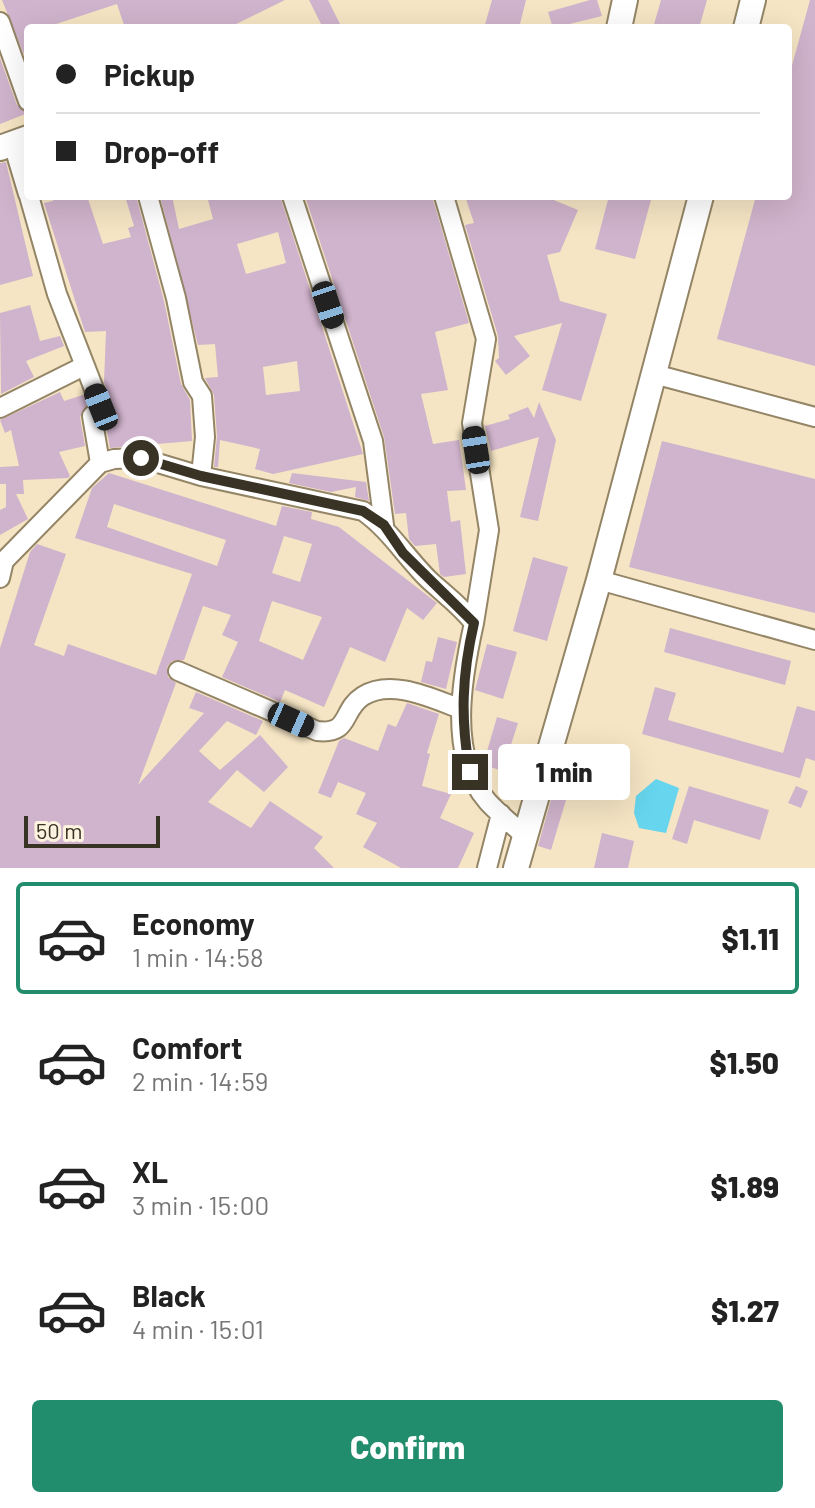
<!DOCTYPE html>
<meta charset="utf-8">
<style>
body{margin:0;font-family:Barlow,sans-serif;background:#f2f2f2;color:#222;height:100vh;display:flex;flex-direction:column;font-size:30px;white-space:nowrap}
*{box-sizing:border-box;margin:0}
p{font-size:26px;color:#767676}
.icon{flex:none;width:44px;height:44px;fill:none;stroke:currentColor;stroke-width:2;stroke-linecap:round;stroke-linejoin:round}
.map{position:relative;height:868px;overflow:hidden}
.side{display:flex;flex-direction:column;background:#fff;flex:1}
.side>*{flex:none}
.banner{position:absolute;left:24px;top:24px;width:768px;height:176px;border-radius:8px;box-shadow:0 8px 32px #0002;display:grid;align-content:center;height:176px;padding:0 32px;background:#fff}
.scale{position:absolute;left:24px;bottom:20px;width:136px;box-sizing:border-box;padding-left:8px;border:4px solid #393326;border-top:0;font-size:22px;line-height:28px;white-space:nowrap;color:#393326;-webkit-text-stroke:6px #fdf3df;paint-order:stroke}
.end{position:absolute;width:36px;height:36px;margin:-18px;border:10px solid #393326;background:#fff;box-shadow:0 0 0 4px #fff}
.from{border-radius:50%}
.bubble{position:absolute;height:56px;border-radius:8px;background:#fff;box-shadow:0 8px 32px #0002;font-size:26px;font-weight:800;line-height:56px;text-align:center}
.car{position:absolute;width:24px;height:48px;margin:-24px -12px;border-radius:10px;box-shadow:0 0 6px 2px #0007;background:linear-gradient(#222 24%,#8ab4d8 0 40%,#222 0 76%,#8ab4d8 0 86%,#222 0)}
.banner b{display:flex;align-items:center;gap:28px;height:76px;font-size:30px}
.banner b+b{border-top:2px solid #e0e0e0}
.banner i{width:20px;height:20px;background:#222}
ul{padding:14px 0 0;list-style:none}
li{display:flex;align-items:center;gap:24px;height:112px;margin:0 16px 12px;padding:0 16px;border:4px solid transparent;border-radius:8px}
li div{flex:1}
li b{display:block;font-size:30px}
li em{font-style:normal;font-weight:800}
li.on{border-color:#218d6c}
li>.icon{width:72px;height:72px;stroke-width:1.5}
.action{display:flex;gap:16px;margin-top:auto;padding:16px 32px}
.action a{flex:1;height:92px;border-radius:8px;background:#218d6c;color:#fff;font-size:32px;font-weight:800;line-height:92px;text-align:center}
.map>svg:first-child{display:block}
.water{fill:#66d5ed}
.building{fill:#d0b3cc;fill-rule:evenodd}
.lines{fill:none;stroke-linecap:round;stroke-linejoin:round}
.minor-casing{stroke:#938566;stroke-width:22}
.tertiary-casing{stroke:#938566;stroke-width:28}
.minor{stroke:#fff;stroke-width:18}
.tertiary{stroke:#fff;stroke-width:24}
.route{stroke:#393326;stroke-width:10}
</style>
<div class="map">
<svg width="815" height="868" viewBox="0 0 815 868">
<rect width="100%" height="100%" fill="#f5e5c4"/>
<!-- water -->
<path class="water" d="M656 779 679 788 666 833 639 828 634 813 636 796Z"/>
<!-- building -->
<path class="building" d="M2 0H285L228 28H125L117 4 44 28H28V65Z
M309 0H328L342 28H323Z
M492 0H526L519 28H484Z
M590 0H597L602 16 553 28 548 12Z
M661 0H707L699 28H653Z
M810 0H815V366L717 339 756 196H788V80Z
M0 58 17 105 28 113 0 124Z
M6 162 33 276 0 285V163Z
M52 196H87L103 244 131 237 128 228 134 226 125 196H136L164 301 181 384 190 400 192 441 110 448 105 420 113 409 104 382 106 331 85 332 44 203 53 201Z
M160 196H172L179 229 213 219 207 196H280L363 454 273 474 255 469 260 449 220 440 218 467H214L217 436 214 395 205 378 218 377 215 344 198 345ZM278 232 286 263 246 274 237 244ZM297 361 300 391 266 395 263 367Z
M305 196H432L469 323 435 332 448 390 421 394 433 444 459 440 466 490 447 491 451 522 460 520 466 574 444 577 440 574 436 544 415 546 409 539 406 513 395 514 384 437Z
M465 196H544L578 210 560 252 547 255 560 301 607 314 581 401 542 390 562 323 514 336 530 356 506 375 495 361 499 358 498 336 465 225 474 223Z
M609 196H652L635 259 595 249Z
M30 305 40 341 60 336 64 346 26 361 34 377 1 394 0 313Z
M60 392 64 401 83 395 87 404 80 417 85 446 59 452 70 476 68 478 23 480 24 494H16L28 519 0 535V510L6 507V484H0V467L19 466 11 430 5 433 0 420Z
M539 402 556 440 538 521 520 517 539 437 491 451 485 426 510 419 508 415 528 407 534 418Z
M662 441 815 479V613L629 567Z
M109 473 276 526 282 506 312 512 311 519 339 527 437 603 423 620 407 608 385 662 350 647 324 707 285 690 280 702 222 677 238 642 222 635 231 615 203 606 184 660 172 661 167 667 168 677 176 683 138 785 204 713 189 708 196 692 263 721 256 735 227 721 199 751 220 770 260 735 288 767 264 792 237 770 208 802 251 828 270 801 323 837 314 848 334 868H0V648L30 552 37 544 66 554 34 645 64 656 68 644 156 675 192 574 75 538 92 488ZM114 504 226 540 217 566 107 527ZM284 536 312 544 300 582 272 573ZM272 601 322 617 303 660 259 641Z
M292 473 366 482 369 501 355 497 356 487 331 492 289 483Z
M533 557 568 567 547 641 513 631Z
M670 628 791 661 785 685 664 652Z
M438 637 457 642 446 689 421 682 426 661 432 662Z
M487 644 517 652 503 699 475 690Z
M655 687 676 693 668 720 783 753 797 706 815 711V761L806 758 800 778 642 734Z
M407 703 439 714 427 753 430 754 422 786 451 794 440 818 474 833 458 868H401L363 847 377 823 356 814 366 793 338 782 331 798 318 793 339 741 344 738 378 751 388 724 396 727Z
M497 717 518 723 509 751 530 757 524 777 483 765Z
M561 765 575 770 551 850 538 846Z
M689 786 769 810 760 840 694 820 687 844 672 839Z
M796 786 808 791 801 808 788 803Z
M602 833 634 841 628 868H594Z"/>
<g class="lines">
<!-- minor casing -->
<g class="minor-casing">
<path id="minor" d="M0 22 28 101
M13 144 28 194
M29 196 57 294 101 407 92 416 100 463
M148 196 176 298 193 382 202 396 205 437 201 476
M292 196 373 441 384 525
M654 374 815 417
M0 408 84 366
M0 578 4 561 100 463 114 459 141 458 201 476 363 511C389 529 405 556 428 579 444 594 460 605 474 623L489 530 472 423 486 339 444 196
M599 580 815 640
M474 623C462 677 447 756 488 802 499 814 513 825 525 836
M178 671 317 731C351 735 341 710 363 696 392 678 433 699 461 709
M487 868 501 814"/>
</g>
<!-- tertiary casing -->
<g class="tertiary-casing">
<path id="tertiary" d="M619 28 625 0
M746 28 753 0
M0 148 28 138
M516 868 599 580 701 196"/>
</g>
<!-- minor -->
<use href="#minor" class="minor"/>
<!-- tertiary -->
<use href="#tertiary" class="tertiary"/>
</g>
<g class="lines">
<!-- route -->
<path class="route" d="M141 458 201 476 363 511 384 525 403 553 474 623C462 675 460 719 470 772"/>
</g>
</svg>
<div class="scale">50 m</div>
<i class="end from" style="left:141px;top:458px"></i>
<i class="end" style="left:470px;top:772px"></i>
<div class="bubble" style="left:498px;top:744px;width:132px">1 min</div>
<i class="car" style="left:328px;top:305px;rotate:162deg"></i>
<i class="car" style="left:101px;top:407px;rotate:338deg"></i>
<i class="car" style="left:476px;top:450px;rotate:351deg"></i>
<i class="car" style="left:291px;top:720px;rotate:114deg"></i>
<div class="banner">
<b><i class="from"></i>Pickup</b>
<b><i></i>Drop-off</b>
</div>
</div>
<section class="side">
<ul>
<li class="on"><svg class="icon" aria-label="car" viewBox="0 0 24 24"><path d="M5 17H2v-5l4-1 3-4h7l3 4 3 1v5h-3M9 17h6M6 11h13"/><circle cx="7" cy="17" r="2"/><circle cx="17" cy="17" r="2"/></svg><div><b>Economy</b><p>1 min · 14:58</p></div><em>$1.11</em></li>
<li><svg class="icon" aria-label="car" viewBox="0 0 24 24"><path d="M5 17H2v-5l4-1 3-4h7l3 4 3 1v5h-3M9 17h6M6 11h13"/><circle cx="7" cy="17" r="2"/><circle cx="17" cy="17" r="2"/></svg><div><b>Comfort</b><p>2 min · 14:59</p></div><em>$1.50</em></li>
<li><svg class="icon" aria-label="car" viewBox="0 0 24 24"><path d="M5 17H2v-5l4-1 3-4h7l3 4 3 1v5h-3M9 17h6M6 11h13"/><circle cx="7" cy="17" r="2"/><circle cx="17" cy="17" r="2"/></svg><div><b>XL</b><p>3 min · 15:00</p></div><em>$1.89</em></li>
<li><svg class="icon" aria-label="car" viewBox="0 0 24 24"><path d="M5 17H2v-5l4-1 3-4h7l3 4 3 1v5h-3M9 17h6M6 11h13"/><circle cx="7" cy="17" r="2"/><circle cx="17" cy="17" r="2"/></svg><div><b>Black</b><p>4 min · 15:01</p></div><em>$1.27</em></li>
</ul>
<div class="action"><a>Confirm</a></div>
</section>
